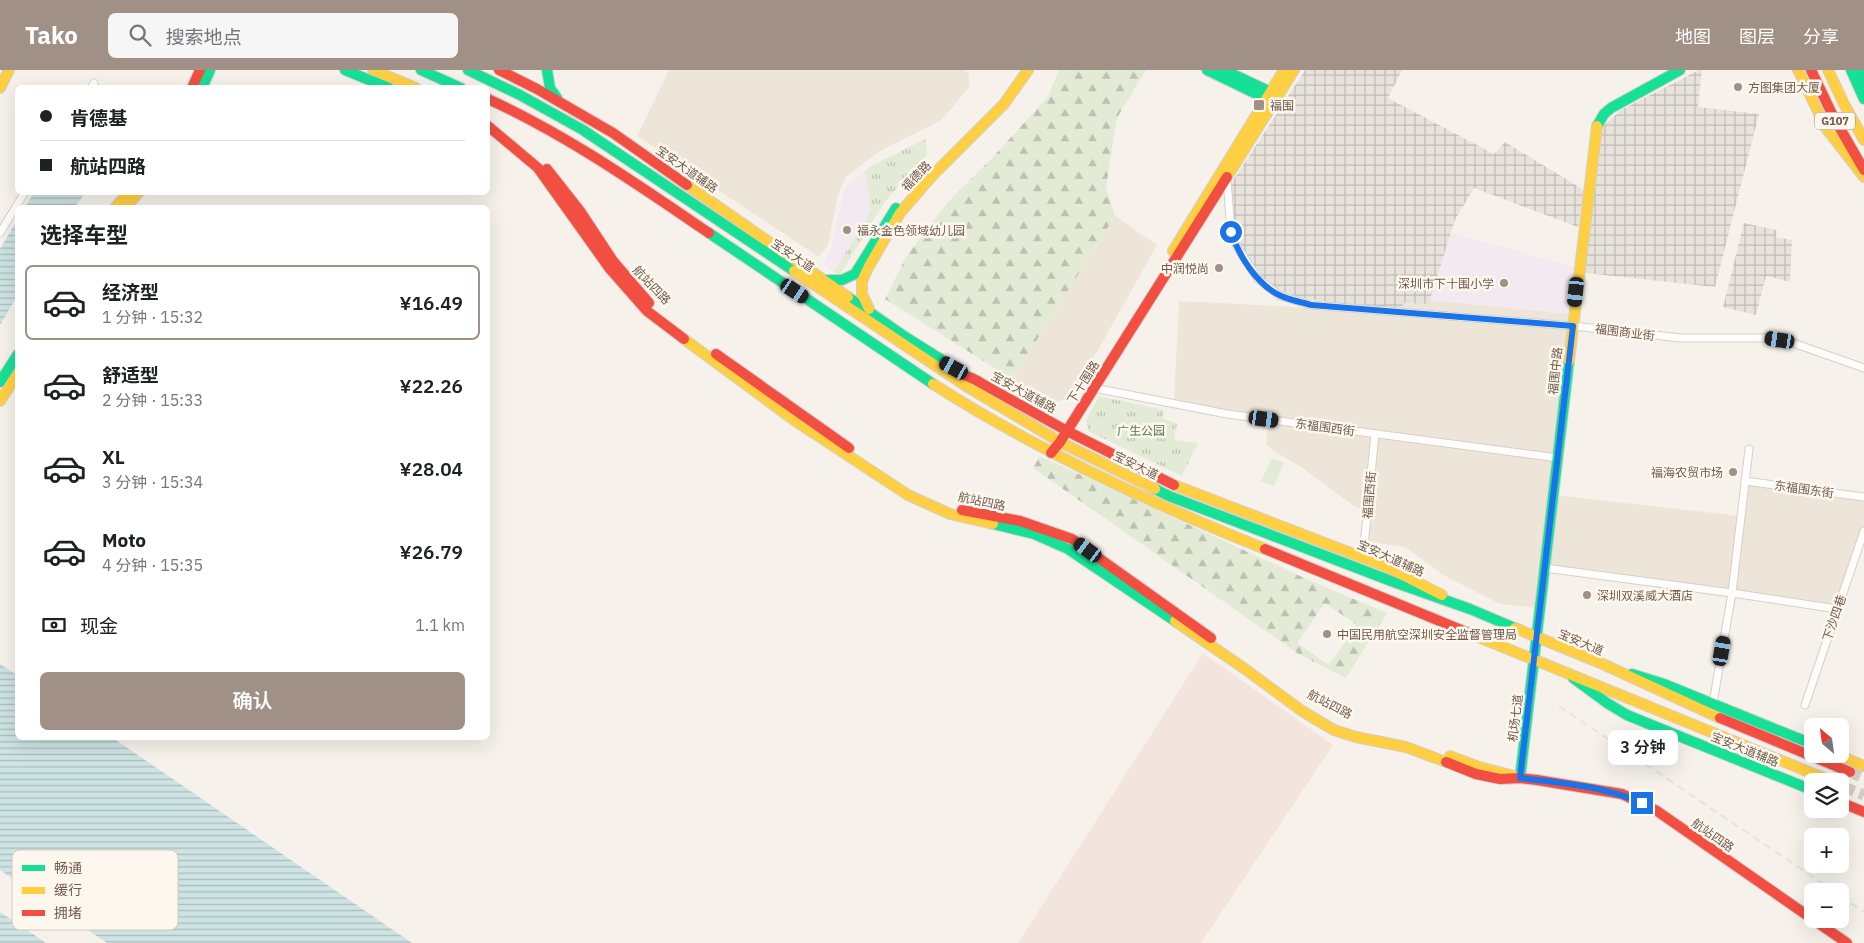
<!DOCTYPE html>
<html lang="zh">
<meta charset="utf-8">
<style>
body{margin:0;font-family:"IBM Plex Sans","Noto Sans SC",sans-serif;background:#f6f6f6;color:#202124;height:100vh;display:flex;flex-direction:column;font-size:19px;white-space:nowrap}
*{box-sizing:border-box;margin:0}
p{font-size:16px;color:#757577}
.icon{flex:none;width:28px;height:28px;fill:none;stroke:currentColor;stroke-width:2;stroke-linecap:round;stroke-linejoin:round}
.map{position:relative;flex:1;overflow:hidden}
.panel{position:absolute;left:15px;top:135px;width:475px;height:535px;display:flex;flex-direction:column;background:#fff;border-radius:8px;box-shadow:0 5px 20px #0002}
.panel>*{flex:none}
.hud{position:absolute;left:15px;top:15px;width:475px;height:110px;border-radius:8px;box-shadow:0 5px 20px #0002;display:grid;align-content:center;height:110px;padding:0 25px;background:#fff}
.needle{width:32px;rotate:331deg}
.buttons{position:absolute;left:1804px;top:648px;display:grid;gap:10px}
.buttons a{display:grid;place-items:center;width:45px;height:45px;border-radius:8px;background:#fff;box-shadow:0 5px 20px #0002;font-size:25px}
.end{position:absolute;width:22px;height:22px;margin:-11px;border:6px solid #1a73e8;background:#fff;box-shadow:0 0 0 2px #fff}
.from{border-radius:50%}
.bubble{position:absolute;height:35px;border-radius:8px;background:#fff;box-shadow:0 5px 20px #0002;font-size:16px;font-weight:600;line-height:35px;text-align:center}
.car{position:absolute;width:15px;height:30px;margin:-15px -8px;border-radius:6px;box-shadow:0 0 4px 1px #0007;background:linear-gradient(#222 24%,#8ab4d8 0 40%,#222 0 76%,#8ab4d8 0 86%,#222 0)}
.hud b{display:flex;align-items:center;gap:18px;height:48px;font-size:19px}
.hud b+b{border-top:1px solid #e0e0e0}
.hud i{width:12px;height:12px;background:#202124}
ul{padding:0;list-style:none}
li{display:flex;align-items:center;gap:15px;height:75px;margin:0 10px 8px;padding:0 15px;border:2px solid transparent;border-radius:8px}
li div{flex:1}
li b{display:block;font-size:19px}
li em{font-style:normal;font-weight:600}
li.on{border-color:#a09085}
li>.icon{width:45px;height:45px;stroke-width:1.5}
h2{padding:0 25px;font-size:22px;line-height:60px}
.pay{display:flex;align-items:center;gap:12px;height:55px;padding:0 25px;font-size:19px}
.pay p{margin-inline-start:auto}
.action{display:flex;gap:10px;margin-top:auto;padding:10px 25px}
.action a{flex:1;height:58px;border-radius:8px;background:#a09085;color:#fff;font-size:20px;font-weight:600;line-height:58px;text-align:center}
header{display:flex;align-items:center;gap:30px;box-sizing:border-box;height:70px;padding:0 25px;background:#a09085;color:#fff}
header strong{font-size:24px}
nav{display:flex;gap:28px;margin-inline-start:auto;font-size:18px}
.search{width:350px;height:45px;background:#f6f6f6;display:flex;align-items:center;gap:12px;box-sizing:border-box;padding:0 18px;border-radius:8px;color:#757577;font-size:19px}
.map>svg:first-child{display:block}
.residential{fill:#eee5d9}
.commercial{fill:#f3e5dd}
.industrial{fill:url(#industrial-grid)}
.education{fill:#f3eaf1}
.grass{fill:url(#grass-tufts)}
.forest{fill:url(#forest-firs);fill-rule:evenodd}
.pitch{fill:#e3ebd7}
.water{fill:url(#water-rules)}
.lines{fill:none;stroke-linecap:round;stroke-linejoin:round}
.primary-tunnel{stroke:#d5ccc4;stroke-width:11;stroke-dasharray:11 5.5;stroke-linecap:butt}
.street-casing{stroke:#d5cfc9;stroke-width:9}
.fast-casing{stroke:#d5cec8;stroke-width:12}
.slow-casing{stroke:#d5cec8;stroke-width:12}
.jam-casing{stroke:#d5cec8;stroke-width:12}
.street{stroke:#fefdfc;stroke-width:7}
.fast{stroke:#16e098;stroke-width:10}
.slow{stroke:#ffcf43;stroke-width:10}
.jam{stroke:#f24e42;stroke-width:10}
.rail{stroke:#e4e2e4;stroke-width:2;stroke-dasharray:8 5;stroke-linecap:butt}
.route{stroke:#1a73e8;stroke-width:6}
.poi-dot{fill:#a09085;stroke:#fdf7ed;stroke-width:2}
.labels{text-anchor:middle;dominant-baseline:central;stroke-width:5;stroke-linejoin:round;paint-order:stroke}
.shield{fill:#fdf7ed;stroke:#9b8a7e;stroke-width:1}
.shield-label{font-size:11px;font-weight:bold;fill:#715b4e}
.poi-label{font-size:12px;fill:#715b4e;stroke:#fdf7ed;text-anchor:start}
.street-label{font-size:12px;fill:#715b4e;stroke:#fdf7ed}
.park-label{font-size:12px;fill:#587a4b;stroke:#fdf7ed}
.key{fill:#fdf7ed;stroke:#d3c8bd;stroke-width:1}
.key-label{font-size:14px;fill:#715b4e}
</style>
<header>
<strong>Tako</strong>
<div class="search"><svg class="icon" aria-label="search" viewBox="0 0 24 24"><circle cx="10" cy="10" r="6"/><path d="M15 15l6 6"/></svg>搜索地点</div>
<nav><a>地图</a><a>图层</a><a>分享</a></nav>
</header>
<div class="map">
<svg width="1864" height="873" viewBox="0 0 1864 873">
<defs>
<pattern id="industrial-grid" width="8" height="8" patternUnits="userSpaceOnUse" patternTransform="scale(1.25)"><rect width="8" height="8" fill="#e8e2dc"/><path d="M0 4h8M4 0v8" fill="none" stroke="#c0bab5"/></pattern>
<pattern id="grass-tufts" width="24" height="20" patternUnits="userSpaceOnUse" patternTransform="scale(1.25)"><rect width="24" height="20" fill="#e3ebd7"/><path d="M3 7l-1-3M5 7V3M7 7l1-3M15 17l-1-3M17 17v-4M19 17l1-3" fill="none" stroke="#bcc1b1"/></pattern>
<pattern id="forest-firs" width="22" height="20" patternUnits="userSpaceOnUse" patternTransform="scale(1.25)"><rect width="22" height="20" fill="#e3ebd7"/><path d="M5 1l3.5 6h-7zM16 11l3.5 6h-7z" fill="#bcc1b1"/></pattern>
<pattern id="water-rules" width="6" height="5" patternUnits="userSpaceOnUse" patternTransform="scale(1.25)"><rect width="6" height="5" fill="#cee3e4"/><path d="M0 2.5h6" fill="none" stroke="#acbbbb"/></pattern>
</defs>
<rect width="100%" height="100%" fill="#f6f2eb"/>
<!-- residential -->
<path class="residential" d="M669 0H963L968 2 970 16 946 45 940 51 878 82 846 107 838 125 828 175 819 187 637 66Z
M1115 146 1157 175 1071 328 1050 333 1012 309Z
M1430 230 1570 244 1537 538 1500 534 1445 506 1405 477 1369 472 1371 439 1357 438 1298 395 1273 381 1266 374 1269 346 1227 341 1174 329 1179 231 1313 238 1402 245 1403 233 1429 234Z
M1745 411 1864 427V461L1837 539 1545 498 1554 425 1740 446Z"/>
<!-- commercial -->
<path class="commercial" d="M1203 583 1333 675 1201 873H1018Z"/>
<!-- industrial -->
<path class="industrial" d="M1305 0H1402L1388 28 1494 84 1505 72 1584 120 1578 157 1474 118 1455 150 1429 234 1403 233 1402 240 1347 235 1302 228 1278 220 1262 208 1245 188 1233 158 1231 114Z
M1699 0H1702L1698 37 1759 44 1715 217 1585 203 1602 57 1621 40Z
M1744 153 1777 160 1776 167 1792 170 1790 212 1766 206 1756 245 1723 237Z"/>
<!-- education -->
<path class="education" d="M866 101 871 140 834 202 823 194 830 182 844 121 848 114Z
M1451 163 1575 197 1570 244 1430 230Z"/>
<!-- grass -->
<path class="grass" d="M926 69 927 85 902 111 883 135 839 206 834 202 871 140 866 103 864 102 873 95Z
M1099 326 1164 340 1163 349 1177 353 1174 370 1198 373 1182 406 1088 361 1086 350Z"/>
<!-- forest -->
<path class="forest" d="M1059 0H1146L1117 48 1106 117 1115 146 1012 309 885 229 906 187 947 133 992 88 1048 27Z
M1040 386 1311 511 1387 543 1346 608 1300 585 1033 398ZM1325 533 1357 555 1329 595 1297 573Z"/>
<!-- pitch -->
<path class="pitch" d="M1272 388 1284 393 1274 416 1261 411Z"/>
<!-- water -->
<path class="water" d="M34 123V122L85 123 75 137H25Z
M17 150V226L0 255V179Z
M0 594 17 605 18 668H113L412 873H107L0 800Z
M0 842 46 873H0Z"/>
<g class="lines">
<!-- primary-tunnel -->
<path class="primary-tunnel" d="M1850 702 1864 708
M1844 717 1864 725"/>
<!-- street casing -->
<g class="street-casing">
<path id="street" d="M91 18 94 13
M1227 109 1231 162 1237 177 1258 209 1280 226 1311 235 1573 256 1681 268H1767L1793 273 1864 298
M0 163 25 122
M1094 318 1227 344 1558 388
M1745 411 1864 427
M1358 486 1365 466 1375 364
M1545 498 1732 523 1837 539
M1713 633 1732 523 1749 379
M1805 635 1864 461"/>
</g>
<!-- fast casing -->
<g class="fast-casing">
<path id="fast" d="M345 0 389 18
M421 0 461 18
M468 0 520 25 583 60 794 201
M547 0 550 18 557 28
M1207 0 1271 31
M1224 0 1275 24
M1851 0 1864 29
M1859 0 1864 12
M202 18 210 0
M1597 56 1604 44 1611 38 1680 0
M709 163 933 314
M827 210H842L855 204 896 138
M848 227 904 266 958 300
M0 312 18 284
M1155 419 1169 426 1391 511 1470 539 1515 558
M993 454 1034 464 1068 479 1175 551
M1632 604 1664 614 1812 674
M1573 608 1607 633 1627 645 1812 720
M1520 708 1569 291"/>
</g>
<!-- slow casing -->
<g class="slow-casing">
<path id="slow" d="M373 0 416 18
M1798 0 1826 58 1864 107
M1828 0 1844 34 1864 70
M0 18 9 0
M1227 107 1294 0
M687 115 848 227
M115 138 129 122
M125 138 139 122
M1173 181 1284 0
M794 201 966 316 1060 372 1155 419
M869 239 862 224V211L869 196 900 143 931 107 1004 34 1028 0
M684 269 794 350 908 425 950 444 993 454
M1569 291 1597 56
M933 314C1038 381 1150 433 1265 479
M0 331 18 303
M1174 415 1387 497 1442 525
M1175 551 1245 599 1302 641 1334 660 1356 667 1406 677 1446 692
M1515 558 1605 595 1720 648
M1476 566 1831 711
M1836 684 1864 696
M1450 686 1479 697 1514 706"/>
</g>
<!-- jam casing -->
<g class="jam-casing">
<path id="jam" d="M499 0 537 19 613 63 687 115
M1811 0 1834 48 1864 100
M192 18 200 0
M488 29C567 65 638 115 709 163
M488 56 538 98 610 199 647 241 684 269
M547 99 580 141 613 191 649 233
M716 284 849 378
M948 298 978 311
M972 308 1067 361 1174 415
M1051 383 1060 372 1227 107
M962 440 1020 451 1072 469 1211 568
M1265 479 1476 566
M1720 648 1850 702
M1446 692 1476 704 1500 709 1520 708 1537 710 1622 724 1657 741 1847 873
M1840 715 1844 717
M1840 732 1864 742"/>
</g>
<!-- street -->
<use href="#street" class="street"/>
<!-- fast -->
<use href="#fast" class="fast"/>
<!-- slow -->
<use href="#slow" class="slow"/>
<!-- jam -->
<use href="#jam" class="jam"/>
<!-- rail -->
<path class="rail" d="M1559 636 1834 821
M1840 826 1864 842"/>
</g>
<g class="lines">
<!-- route -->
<path class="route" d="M1231 162C1239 186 1257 215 1281 226 1290 230 1301 232 1311 235L1573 256 1520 708C1562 713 1603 716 1642 733"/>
</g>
<!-- markers -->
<g class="poi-dot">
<circle cx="1738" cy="17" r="5"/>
<rect x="1253" y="29" width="12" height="12" rx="2.5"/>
<circle cx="847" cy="160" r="5"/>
<circle cx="1219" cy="198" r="5"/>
<circle cx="1504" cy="213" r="5"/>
<circle cx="1733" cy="402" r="5"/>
<circle cx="1587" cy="525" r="5"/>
<circle cx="1327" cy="564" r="5"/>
</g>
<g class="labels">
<!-- shield labels -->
<rect class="shield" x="1815" y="42.5" width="40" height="17" rx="4"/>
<g class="shield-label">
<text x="1835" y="51">G107</text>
</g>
<!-- poi labels -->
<g class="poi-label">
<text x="1748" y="17">方图集团大厦</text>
<text x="1270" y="35">福围</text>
<text x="857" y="160">福永金色领域幼儿园</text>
<text x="1209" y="198" text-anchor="end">中润悦尚</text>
<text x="1494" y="213" text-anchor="end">深圳市下十围小学</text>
<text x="1723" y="402" text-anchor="end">福海农贸市场</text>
<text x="1597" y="525">深圳双溪威大酒店</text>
<text x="1337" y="564">中国民用航空深圳安全监督管理局</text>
</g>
<!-- street labels -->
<g class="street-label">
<text transform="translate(687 99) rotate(35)">宝安大道辅路</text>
<text transform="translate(916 106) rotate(-46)">福德路</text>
<text transform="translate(793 185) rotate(34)">宝安大道</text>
<text transform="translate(652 215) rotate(46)">航站四路</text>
<text transform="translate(1625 262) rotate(7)">福围商业街</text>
<text transform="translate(1555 301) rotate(-84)">福围中路</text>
<text transform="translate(1083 312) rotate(-58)">下十围路</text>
<text transform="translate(1024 322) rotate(29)">宝安大道辅路</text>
<text transform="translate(1325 357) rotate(8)">东福围西街</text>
<text transform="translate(1136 395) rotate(26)">宝安大道</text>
<text transform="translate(1804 419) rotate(8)">东福围东街</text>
<text transform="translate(1369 425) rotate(-85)">福围西街</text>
<text transform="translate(982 431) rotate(12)">航站四路</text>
<text transform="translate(1391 488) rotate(24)">宝安大道辅路</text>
<text transform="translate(1834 548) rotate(-71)">下沙四巷</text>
<text transform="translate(1581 572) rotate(23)">宝安大道</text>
<text transform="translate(1330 634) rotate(27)">航站四路</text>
<text transform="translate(1515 648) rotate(-83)">机场七道</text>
<text transform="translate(1745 679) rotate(22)">宝安大道辅路</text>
<text transform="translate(1713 765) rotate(35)">航站四路</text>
</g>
<!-- park labels -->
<g class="park-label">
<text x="1141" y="360">广生公园</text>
</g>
</g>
<!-- legend -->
<rect x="12" y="780" width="166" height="80" rx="8" class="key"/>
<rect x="22" y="795" width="23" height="6" fill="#16e098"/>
<rect x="22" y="817" width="23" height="7" fill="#ffcf43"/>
<rect x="22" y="840" width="23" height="6" fill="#f24e42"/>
<g class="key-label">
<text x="54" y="803">畅通</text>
<text x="54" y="825">缓行</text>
<text x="54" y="848">拥堵</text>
</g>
</svg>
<div class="buttons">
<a><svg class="needle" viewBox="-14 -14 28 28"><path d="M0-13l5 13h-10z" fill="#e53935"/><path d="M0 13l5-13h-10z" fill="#757577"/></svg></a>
<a><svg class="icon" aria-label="layers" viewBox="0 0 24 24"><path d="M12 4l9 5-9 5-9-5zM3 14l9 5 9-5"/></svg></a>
<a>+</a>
<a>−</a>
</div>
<i class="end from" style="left:1231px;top:162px"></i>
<i class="end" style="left:1642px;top:733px"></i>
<div class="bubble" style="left:1608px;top:660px;width:70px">3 分钟</div>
<i class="car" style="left:795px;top:221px;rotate:124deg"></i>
<i class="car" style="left:1576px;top:222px;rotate:186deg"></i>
<i class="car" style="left:1780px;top:270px;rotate:279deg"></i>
<i class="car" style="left:954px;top:298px;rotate:299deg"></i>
<i class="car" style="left:1264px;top:349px;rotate:98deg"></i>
<i class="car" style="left:1088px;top:480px;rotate:306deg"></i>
<i class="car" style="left:1722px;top:581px;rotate:10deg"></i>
<div class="hud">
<b><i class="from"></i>肯德基</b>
<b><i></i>航站四路</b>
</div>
<section class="panel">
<h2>选择车型</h2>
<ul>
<li class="on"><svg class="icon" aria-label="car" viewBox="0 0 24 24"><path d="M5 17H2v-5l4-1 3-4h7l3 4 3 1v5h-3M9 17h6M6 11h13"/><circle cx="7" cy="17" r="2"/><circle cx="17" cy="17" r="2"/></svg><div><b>经济型</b><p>1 分钟 · 15:32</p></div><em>¥16.49</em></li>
<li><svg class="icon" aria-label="car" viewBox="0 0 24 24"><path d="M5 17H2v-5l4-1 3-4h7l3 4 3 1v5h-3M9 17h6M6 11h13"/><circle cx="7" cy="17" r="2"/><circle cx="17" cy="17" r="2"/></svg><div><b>舒适型</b><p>2 分钟 · 15:33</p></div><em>¥22.26</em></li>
<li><svg class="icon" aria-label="car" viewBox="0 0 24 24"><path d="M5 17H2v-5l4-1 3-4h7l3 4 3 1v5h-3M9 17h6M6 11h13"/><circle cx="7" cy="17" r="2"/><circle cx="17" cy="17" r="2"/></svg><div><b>XL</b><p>3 分钟 · 15:34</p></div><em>¥28.04</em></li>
<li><svg class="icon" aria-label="car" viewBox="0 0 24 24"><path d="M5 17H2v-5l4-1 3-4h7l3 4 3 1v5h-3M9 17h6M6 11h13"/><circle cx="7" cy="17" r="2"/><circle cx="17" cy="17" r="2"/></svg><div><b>Moto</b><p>4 分钟 · 15:35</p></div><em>¥26.79</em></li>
</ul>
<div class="pay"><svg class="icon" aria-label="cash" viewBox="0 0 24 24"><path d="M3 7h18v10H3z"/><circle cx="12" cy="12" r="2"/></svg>现金<p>1.1 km</p></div>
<div class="action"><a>确认</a></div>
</section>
</div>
